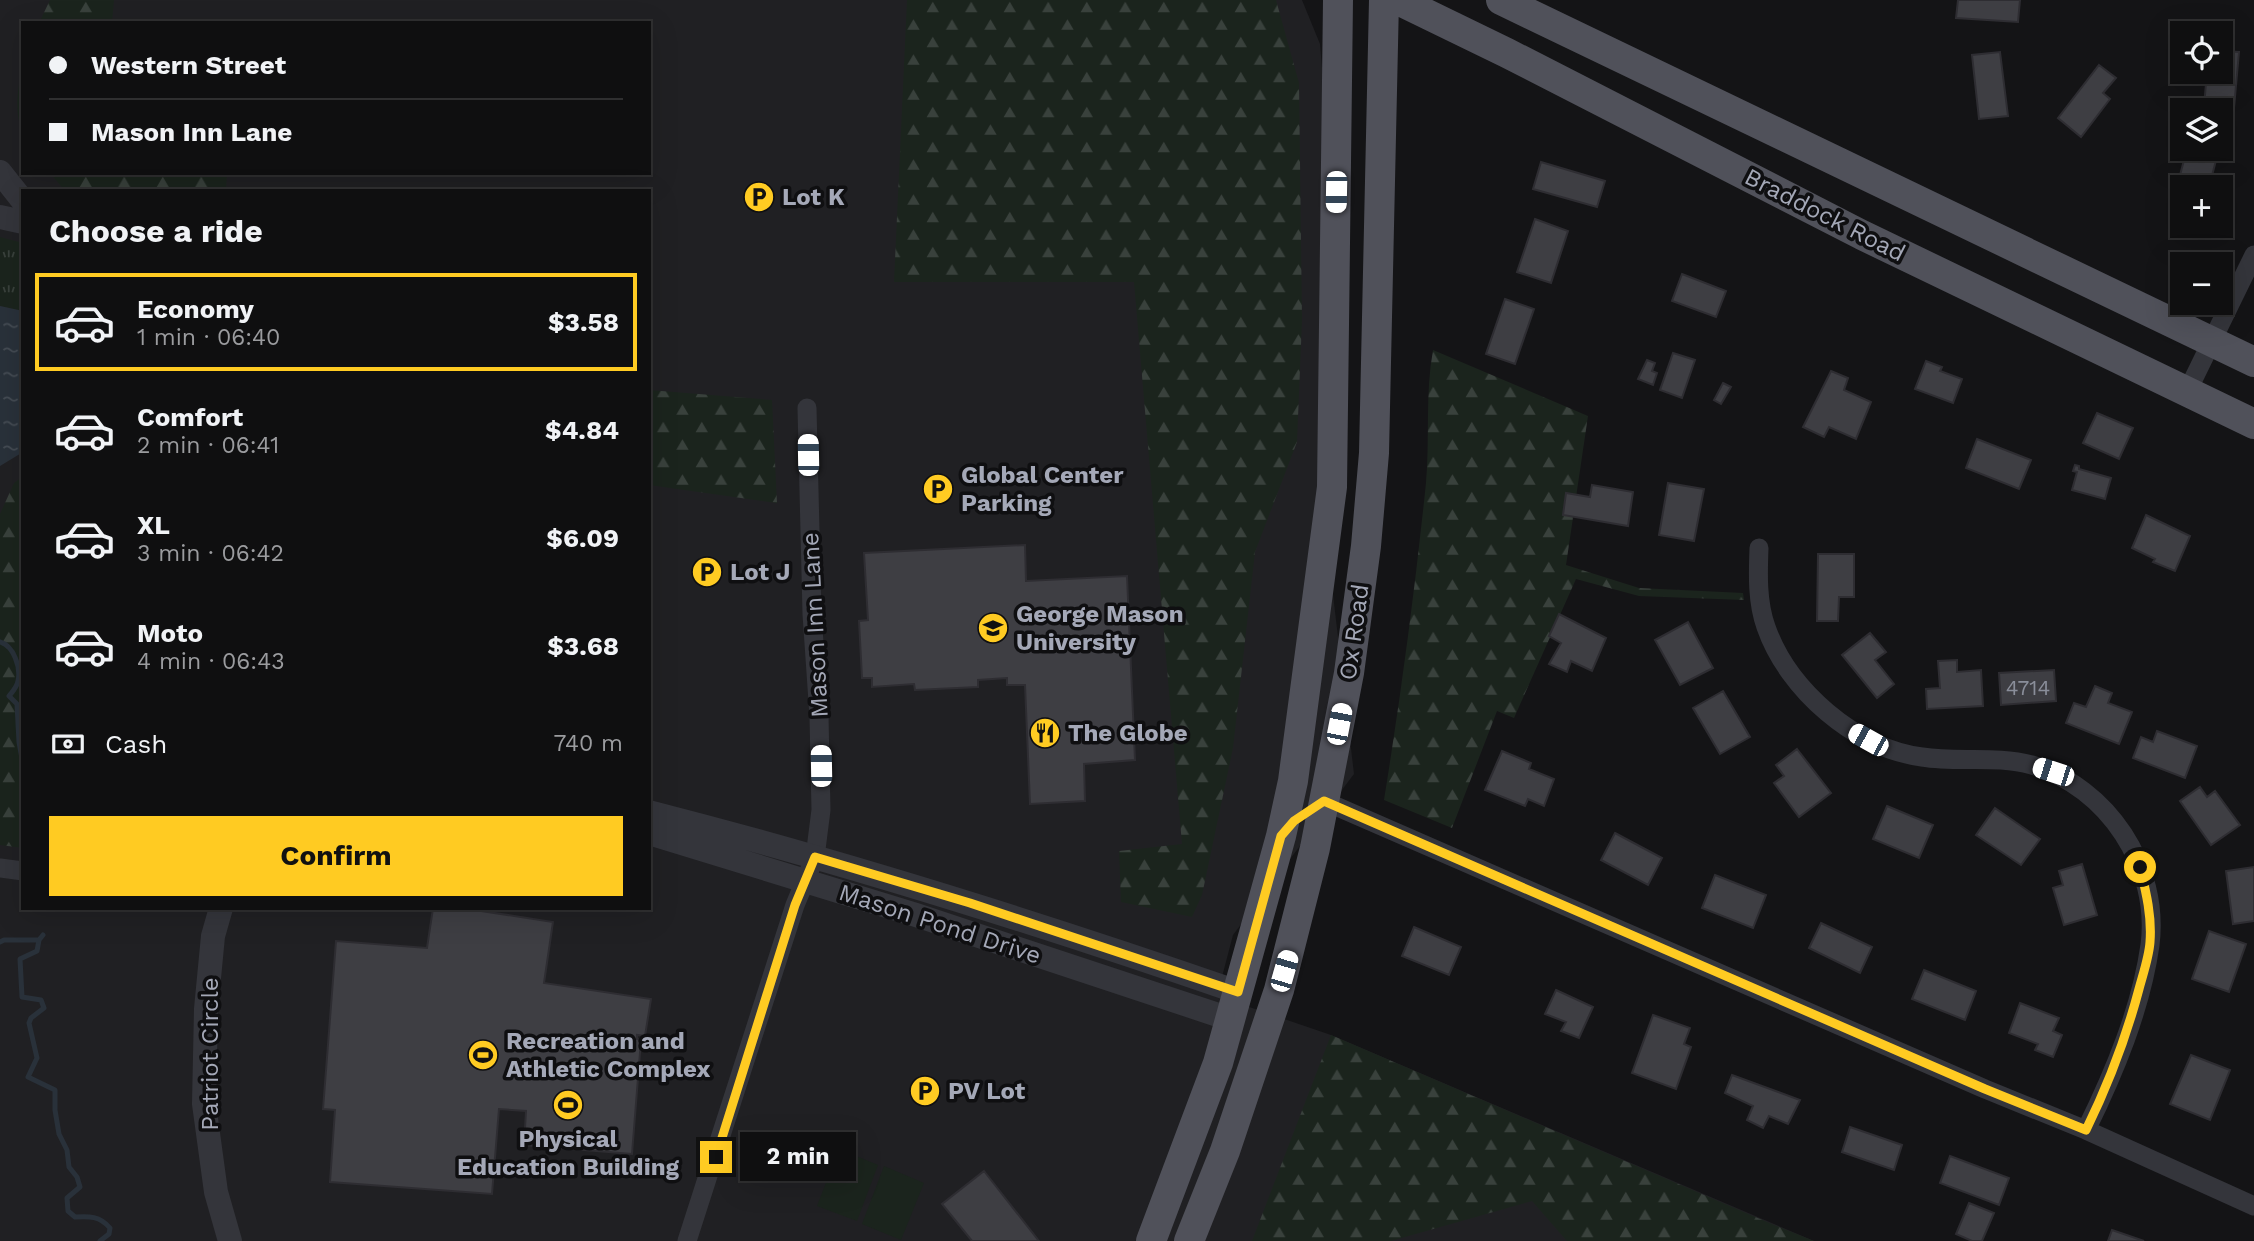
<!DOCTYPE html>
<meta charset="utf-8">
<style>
body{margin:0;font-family:"Work Sans",sans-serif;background:#181819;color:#f1f3f6;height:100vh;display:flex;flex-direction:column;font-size:26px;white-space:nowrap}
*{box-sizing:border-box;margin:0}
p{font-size:23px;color:#9b9c9f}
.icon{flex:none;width:38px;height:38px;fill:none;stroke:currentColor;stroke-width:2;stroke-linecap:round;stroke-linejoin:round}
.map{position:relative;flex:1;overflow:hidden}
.drawer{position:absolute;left:21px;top:189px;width:630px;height:721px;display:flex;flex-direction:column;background:#0f0f10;border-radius:0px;box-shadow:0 7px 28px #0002,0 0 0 2px #2f2f30}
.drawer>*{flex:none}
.hud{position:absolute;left:21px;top:21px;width:630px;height:154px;border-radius:0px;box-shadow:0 7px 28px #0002,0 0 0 2px #2f2f30;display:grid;align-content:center;height:154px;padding:0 28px;background:#0f0f10}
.controls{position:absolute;left:2170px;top:21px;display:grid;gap:14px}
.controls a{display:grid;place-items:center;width:63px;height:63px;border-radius:0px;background:#0f0f10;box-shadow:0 7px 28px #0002,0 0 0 2px #2f2f30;font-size:35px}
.end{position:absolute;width:32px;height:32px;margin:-16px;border:9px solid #ffcb22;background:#111;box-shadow:0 0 0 4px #111}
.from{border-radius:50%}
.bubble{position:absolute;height:49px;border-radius:0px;background:#0f0f10;box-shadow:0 7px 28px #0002,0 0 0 2px #2f2f30;font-size:23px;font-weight:700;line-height:49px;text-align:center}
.car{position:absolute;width:21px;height:42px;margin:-21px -10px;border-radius:9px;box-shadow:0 0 5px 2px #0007;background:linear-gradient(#fff 24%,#345 0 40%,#fff 0 76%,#345 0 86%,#fff 0)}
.hud b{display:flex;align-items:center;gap:24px;height:66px;font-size:26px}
.hud b+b{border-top:2px solid #2f2f30}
.hud i{width:18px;height:18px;background:#f1f3f6}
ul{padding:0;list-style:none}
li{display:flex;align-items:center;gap:21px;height:98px;margin:0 14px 10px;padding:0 14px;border:4px solid transparent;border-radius:0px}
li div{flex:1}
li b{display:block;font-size:26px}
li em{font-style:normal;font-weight:700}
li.active{border-color:#ffcb22}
li>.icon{width:63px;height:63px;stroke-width:1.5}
h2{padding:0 28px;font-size:32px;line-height:84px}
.pay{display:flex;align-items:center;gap:18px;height:77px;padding:0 28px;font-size:26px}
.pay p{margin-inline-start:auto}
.cta{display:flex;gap:14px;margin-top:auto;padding:14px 28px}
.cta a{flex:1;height:80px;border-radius:0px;background:#ffcb22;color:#111;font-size:28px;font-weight:700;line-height:80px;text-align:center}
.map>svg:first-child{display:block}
.built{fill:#202023;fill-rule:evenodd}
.grass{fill:url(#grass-tufts)}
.forest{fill:url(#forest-firs)}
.pitch{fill:#1b241d}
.water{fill:url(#water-ripples)}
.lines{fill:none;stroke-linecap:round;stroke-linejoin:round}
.stream{stroke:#29313a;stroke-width:5}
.building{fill:#3e3e43;stroke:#2e2d32;stroke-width:2}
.minor{stroke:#34353b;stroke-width:19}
.tertiary{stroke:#34353b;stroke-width:24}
.primary{stroke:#50515a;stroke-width:30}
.route{stroke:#ffcb22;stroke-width:9}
.labels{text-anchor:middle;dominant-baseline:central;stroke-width:7;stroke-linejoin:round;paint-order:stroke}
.number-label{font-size:21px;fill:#8a8e9a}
.poi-label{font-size:24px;font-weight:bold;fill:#a4a8b7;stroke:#0f0f11;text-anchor:start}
.street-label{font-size:24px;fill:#a4a8b7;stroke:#0f0f11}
</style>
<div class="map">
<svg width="2254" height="1241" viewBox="0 0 2254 1241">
<defs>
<pattern id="grass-tufts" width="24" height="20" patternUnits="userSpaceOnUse" patternTransform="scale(1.75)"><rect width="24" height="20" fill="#1b241d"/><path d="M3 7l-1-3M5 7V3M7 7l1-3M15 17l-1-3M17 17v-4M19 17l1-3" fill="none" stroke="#39413c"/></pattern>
<pattern id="forest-firs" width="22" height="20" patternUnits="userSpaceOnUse" patternTransform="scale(1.75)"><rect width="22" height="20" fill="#1b241d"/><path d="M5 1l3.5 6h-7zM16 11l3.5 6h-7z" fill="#39413c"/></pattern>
<pattern id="water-ripples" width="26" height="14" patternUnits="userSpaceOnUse" patternTransform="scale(1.75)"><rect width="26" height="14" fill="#29313a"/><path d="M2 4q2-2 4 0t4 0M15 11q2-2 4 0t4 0" fill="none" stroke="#454c54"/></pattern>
</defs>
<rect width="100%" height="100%" fill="#141416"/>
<!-- built -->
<path class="built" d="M0 0H1302L1320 44 1328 138 1320 483 1354 774 1233 935 1217 996 1331 1035 1814 1241H0ZM23 23H649V173H23ZM23 191H649V908H23Z"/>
<!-- grass -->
<path class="grass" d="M0 237 23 243V311L0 306Z"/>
<!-- forest -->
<path class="forest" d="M50 0H114L112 23H39Z
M907 0H1276L1299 83 1302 320 1297 442 1255 552 1233 748 1202 895 1192 917 1121 902 1119 851 1182 844 1134 282H894Z
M23 69V132C14 116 17 86 23 69Z
M50 173H227L226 191H65Z
M1433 350 1588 416 1566 565 1639 588 1743 593 1744 600 1639 596 1576 579 1514 718 1497 711 1452 828 1384 800C1401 695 1415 589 1426 483 1430 438 1425 394 1433 350Z
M649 390 772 400 777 503 649 485Z
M23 476V848L0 845V514L14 483Z
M1331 1035 1774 1225 1814 1241H1567L1532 1201 1391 1241H1252Z"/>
<!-- pitch -->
<path class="pitch" d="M839 1149 878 1165 857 1221 817 1206Z
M884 1166 924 1183 901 1240 862 1224Z"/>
<!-- water -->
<path class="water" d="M0 306 23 311V452L0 466Z"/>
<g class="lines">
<!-- stream -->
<path class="stream" d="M0 642C14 646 21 668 18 681 17 687 13 691 9 696L17 704 19 742 23 764
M43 935 39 940 37 951 20 959 22 997 41 1000 44 1008 31 1018 29 1023 37 1058 28 1077 55 1090V1110L59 1134 67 1150 69 1167 77 1177 80 1187 67 1198 68 1211 75 1217C89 1216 100 1216 110 1228L109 1234 100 1241
M0 942 4 940H39"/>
</g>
<!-- building -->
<path class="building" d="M1958 0H2020L2018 22 1956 18Z
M2221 51 2239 52 2234 108 2204 106 2207 72H2221Z
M2000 52 2008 116 1979 119 1972 55Z
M2099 65 2116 78 2103 93 2110 99 2081 137 2058 118Z
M2187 149H2219L2209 187H2182V192L2176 190Z
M1541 162 1605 181 1597 207 1533 189Z
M1535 219 1568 231 1551 283 1517 272Z
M1682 274 1726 291 1716 317 1672 301Z
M1505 299 1534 309 1515 364 1486 354Z
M1673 353 1695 360 1682 398 1660 390Z
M1647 360 1655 363 1652 371 1657 373 1653 385 1638 379Z
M1926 361 1942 367 1940 371 1962 379 1953 403 1915 389Z
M1831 371 1848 378 1844 390 1871 402 1856 439 1829 427 1824 437 1803 427Z
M1723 383 1731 387 1721 404 1714 400Z
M2097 413 2133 428 2119 459 2083 443Z
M1977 439 2031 460 2019 489 1966 468Z
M2075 465 2079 466V469L2111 478 2105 499 2072 490 2077 472 2073 471Z
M1668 483 1704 489 1694 541 1659 535Z
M1592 485 1633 492 1628 526 1563 515 1566 493 1590 497Z
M2146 515 2190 536 2175 571 2153 562 2155 559 2132 548Z
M1025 545 1026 581 1127 576 1135 760 1084 764 1085 801 1030 804 1025 685H1007V678L978 680V687L915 690 914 684 872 687V678H862L859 621 868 620 864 553Z
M1818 554H1854V597H1839L1838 621H1817Z
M1559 614 1606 638 1592 671 1571 661 1567 672 1549 664 1561 643 1549 636Z
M1688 622 1713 668 1680 685 1655 640Z
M1870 633 1886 652 1875 660 1894 684 1877 698 1842 655Z
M1957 660V672L1981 670 1983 706 1927 709 1926 689 1940 688 1938 661Z
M2054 670 2056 701 2001 705 1999 673Z
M2095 686 2112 693 2108 703 2132 712 2119 744 2066 723 2074 703 2086 707Z
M1723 691 1750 737 1720 754 1693 708Z
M2157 731 2197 746 2185 778 2133 758 2141 737 2153 742Z
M1797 749 1831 793 1799 817 1774 783 1784 776 1776 765Z
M1502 751 1531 763 1529 769 1554 779 1544 806 1528 799 1525 806 1485 790Z
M2200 787 2207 797 2215 791 2240 825 2211 845 2180 801Z
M1887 806 1933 825 1919 858 1873 839Z
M1995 808 2040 839 2021 865 1976 835Z
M1615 833 1662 858 1648 885 1601 860Z
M2082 864 2097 915 2064 925 2053 888 2063 885 2059 871Z
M2254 867V921L2233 924 2226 871Z
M1715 875 1766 895 1753 928 1702 908Z
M433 908H462L553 922 544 983 651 999 645 1036 637 1035V1039L641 1040 632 1154 524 1145 526 1111 499 1109 492 1194 330 1182 335 1110 323 1109 336 941 427 948Z
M1821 923 1872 947 1860 973 1809 948Z
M1414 927 1461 947 1449 975 1402 956Z
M2209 931 2246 944 2229 992 2192 979Z
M1924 970 1976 991 1965 1020 1912 999Z
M1556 990 1593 1007 1579 1038 1561 1031 1566 1022 1545 1014Z
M2020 1003 2059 1018 2053 1031 2062 1035 2053 1057 2035 1050 2038 1044 2009 1033Z
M1653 1015 1690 1028 1684 1044 1691 1047 1676 1089 1632 1073Z
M2191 1055 2230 1070 2210 1120 2170 1104Z
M1732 1075 1800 1100 1788 1124 1769 1116 1763 1128 1747 1120 1753 1106 1725 1093Z
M1850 1127 1902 1145 1894 1170 1842 1152Z
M1950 1156 2009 1178 1999 1205 1940 1183Z
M984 1171 1039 1241H972L942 1204Z
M1969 1203 1994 1213 1982 1241H1972L1956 1234Z
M2112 1230 2144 1241H2108Z"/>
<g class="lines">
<!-- minor -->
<path class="minor" d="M2187 392 2254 255
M1759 548C1758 574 1757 602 1766 627 1788 690 1855 748 1922 757 1959 763 1995 755 2032 765 2108 787 2160 867 2150 945 2141 1009 2114 1073 2086 1130
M1324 801 1985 1089 2086 1130 2254 1206
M0 868 23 871
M687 1241 795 905 815 857 821 810 819 716 812 614 807 408"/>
<!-- tertiary -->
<path class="tertiary" d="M0 172 23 201
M0 217 23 222
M649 812C848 863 1044 925 1238 992
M649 833 916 915 1230 1019
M221 908 213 936 206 1009 204 1104 216 1192 230 1241"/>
<!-- primary -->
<path class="primary" d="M1398 0 1507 53 1862 235 2254 424
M1501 0 2254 362
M1151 1241 1218 1063 1281 836 1293 781 1332 487 1338 0
M1189 1241 1225 1151 1279 990 1315 848 1349 673 1366 546 1374 453 1384 0"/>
</g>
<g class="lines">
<!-- route -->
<path class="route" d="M716 1157 795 905 815 857 970 903 1238 992 1281 836 1294 821 1324 801 1985 1089 2086 1130C2108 1085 2126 1038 2139 989 2143 974 2149 957 2150 942 2152 916 2146 892 2140 867"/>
</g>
<!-- icons -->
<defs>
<g id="parking-disc" transform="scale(1.575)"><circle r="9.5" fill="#ffcb22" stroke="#0f0f11"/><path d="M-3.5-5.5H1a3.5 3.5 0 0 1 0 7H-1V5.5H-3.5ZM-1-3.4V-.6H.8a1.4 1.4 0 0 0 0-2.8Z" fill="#111"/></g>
<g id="university-disc" transform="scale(1.575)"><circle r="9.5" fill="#ffcb22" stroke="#0f0f11"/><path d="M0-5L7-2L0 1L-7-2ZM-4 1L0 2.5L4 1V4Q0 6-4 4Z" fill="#111"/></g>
<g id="restaurant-disc" transform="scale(1.575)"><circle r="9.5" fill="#ffcb22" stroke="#0f0f11"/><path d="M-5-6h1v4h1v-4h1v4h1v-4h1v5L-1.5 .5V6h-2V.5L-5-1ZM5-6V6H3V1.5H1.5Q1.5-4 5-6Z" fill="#111"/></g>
<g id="stadium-disc" transform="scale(1.575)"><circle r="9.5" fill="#ffcb22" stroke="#0f0f11"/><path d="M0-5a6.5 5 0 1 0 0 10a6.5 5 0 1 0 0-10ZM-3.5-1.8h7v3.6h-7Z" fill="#111"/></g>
</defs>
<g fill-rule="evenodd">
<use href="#parking-disc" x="759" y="197"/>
<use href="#parking-disc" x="938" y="489"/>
<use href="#parking-disc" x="707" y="572"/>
<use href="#university-disc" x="993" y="628"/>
<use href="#restaurant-disc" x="1045" y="733"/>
<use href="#stadium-disc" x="483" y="1055"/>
<use href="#parking-disc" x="925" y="1091"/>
<use href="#stadium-disc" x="568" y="1105"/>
</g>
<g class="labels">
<!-- number labels -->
<g class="number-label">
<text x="2028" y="687">4714</text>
</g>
<!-- poi labels -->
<g class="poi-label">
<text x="782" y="197">Lot K</text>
<text x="961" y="475">Global Center<tspan x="961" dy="28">Parking</tspan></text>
<text x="730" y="572">Lot J</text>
<text x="1016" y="614">George Mason<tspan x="1016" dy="28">University</tspan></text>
<text x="1068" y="733">The Globe</text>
<text x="506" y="1041">Recreation and<tspan x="506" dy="28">Athletic Complex</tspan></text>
<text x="948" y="1091">PV Lot</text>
<text x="568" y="1139" text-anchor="middle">Physical<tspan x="568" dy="28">Education Building</tspan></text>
</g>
<!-- street labels -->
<g class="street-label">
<text transform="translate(1825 215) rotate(27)">Braddock Road</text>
<text transform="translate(815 625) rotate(-93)">Mason Inn Lane</text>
<text transform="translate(1354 632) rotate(-82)">Ox Road</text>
<text transform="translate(940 924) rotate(18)">Mason Pond Drive</text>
<text transform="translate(210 1054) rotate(-90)">Patriot Circle</text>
</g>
</g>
</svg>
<div class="controls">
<a><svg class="icon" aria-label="locate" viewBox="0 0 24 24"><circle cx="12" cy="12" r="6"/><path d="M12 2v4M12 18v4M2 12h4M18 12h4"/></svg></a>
<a><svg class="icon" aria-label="layers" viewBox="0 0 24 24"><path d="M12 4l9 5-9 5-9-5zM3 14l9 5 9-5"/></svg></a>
<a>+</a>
<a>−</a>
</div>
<i class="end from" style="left:2140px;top:867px"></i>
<i class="end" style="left:716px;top:1157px"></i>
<div class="bubble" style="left:740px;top:1132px;width:116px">2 min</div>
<i class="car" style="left:1336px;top:192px;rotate:181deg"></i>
<i class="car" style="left:808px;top:455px;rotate:359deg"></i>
<i class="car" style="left:1339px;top:724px;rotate:11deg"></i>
<i class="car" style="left:1868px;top:740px;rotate:299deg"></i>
<i class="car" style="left:821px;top:766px;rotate:359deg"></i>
<i class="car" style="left:2053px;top:772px;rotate:288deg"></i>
<i class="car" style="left:1284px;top:971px;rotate:16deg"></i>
<div class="hud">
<b><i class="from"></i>Western Street</b>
<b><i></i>Mason Inn Lane</b>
</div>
<section class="drawer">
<h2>Choose a ride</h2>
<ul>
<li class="active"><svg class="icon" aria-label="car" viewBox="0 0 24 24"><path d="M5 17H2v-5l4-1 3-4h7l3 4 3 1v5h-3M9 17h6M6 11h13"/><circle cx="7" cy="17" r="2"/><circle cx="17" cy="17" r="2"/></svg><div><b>Economy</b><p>1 min · 06:40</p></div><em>$3.58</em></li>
<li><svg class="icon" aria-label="car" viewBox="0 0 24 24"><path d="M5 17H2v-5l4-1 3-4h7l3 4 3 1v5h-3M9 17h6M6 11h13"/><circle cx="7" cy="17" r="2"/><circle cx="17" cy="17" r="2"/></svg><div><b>Comfort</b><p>2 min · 06:41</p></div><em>$4.84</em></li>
<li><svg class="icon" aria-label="car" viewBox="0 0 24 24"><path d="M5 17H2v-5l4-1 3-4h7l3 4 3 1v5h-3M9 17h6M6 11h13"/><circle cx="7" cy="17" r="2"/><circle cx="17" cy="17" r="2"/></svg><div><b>XL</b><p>3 min · 06:42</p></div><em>$6.09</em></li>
<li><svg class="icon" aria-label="car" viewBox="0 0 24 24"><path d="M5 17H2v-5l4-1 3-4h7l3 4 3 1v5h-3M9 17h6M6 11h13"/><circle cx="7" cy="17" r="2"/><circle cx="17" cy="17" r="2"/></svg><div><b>Moto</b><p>4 min · 06:43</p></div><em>$3.68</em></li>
</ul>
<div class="pay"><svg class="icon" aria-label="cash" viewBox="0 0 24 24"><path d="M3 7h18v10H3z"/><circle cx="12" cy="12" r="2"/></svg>Cash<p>740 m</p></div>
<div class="cta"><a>Confirm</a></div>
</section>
</div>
